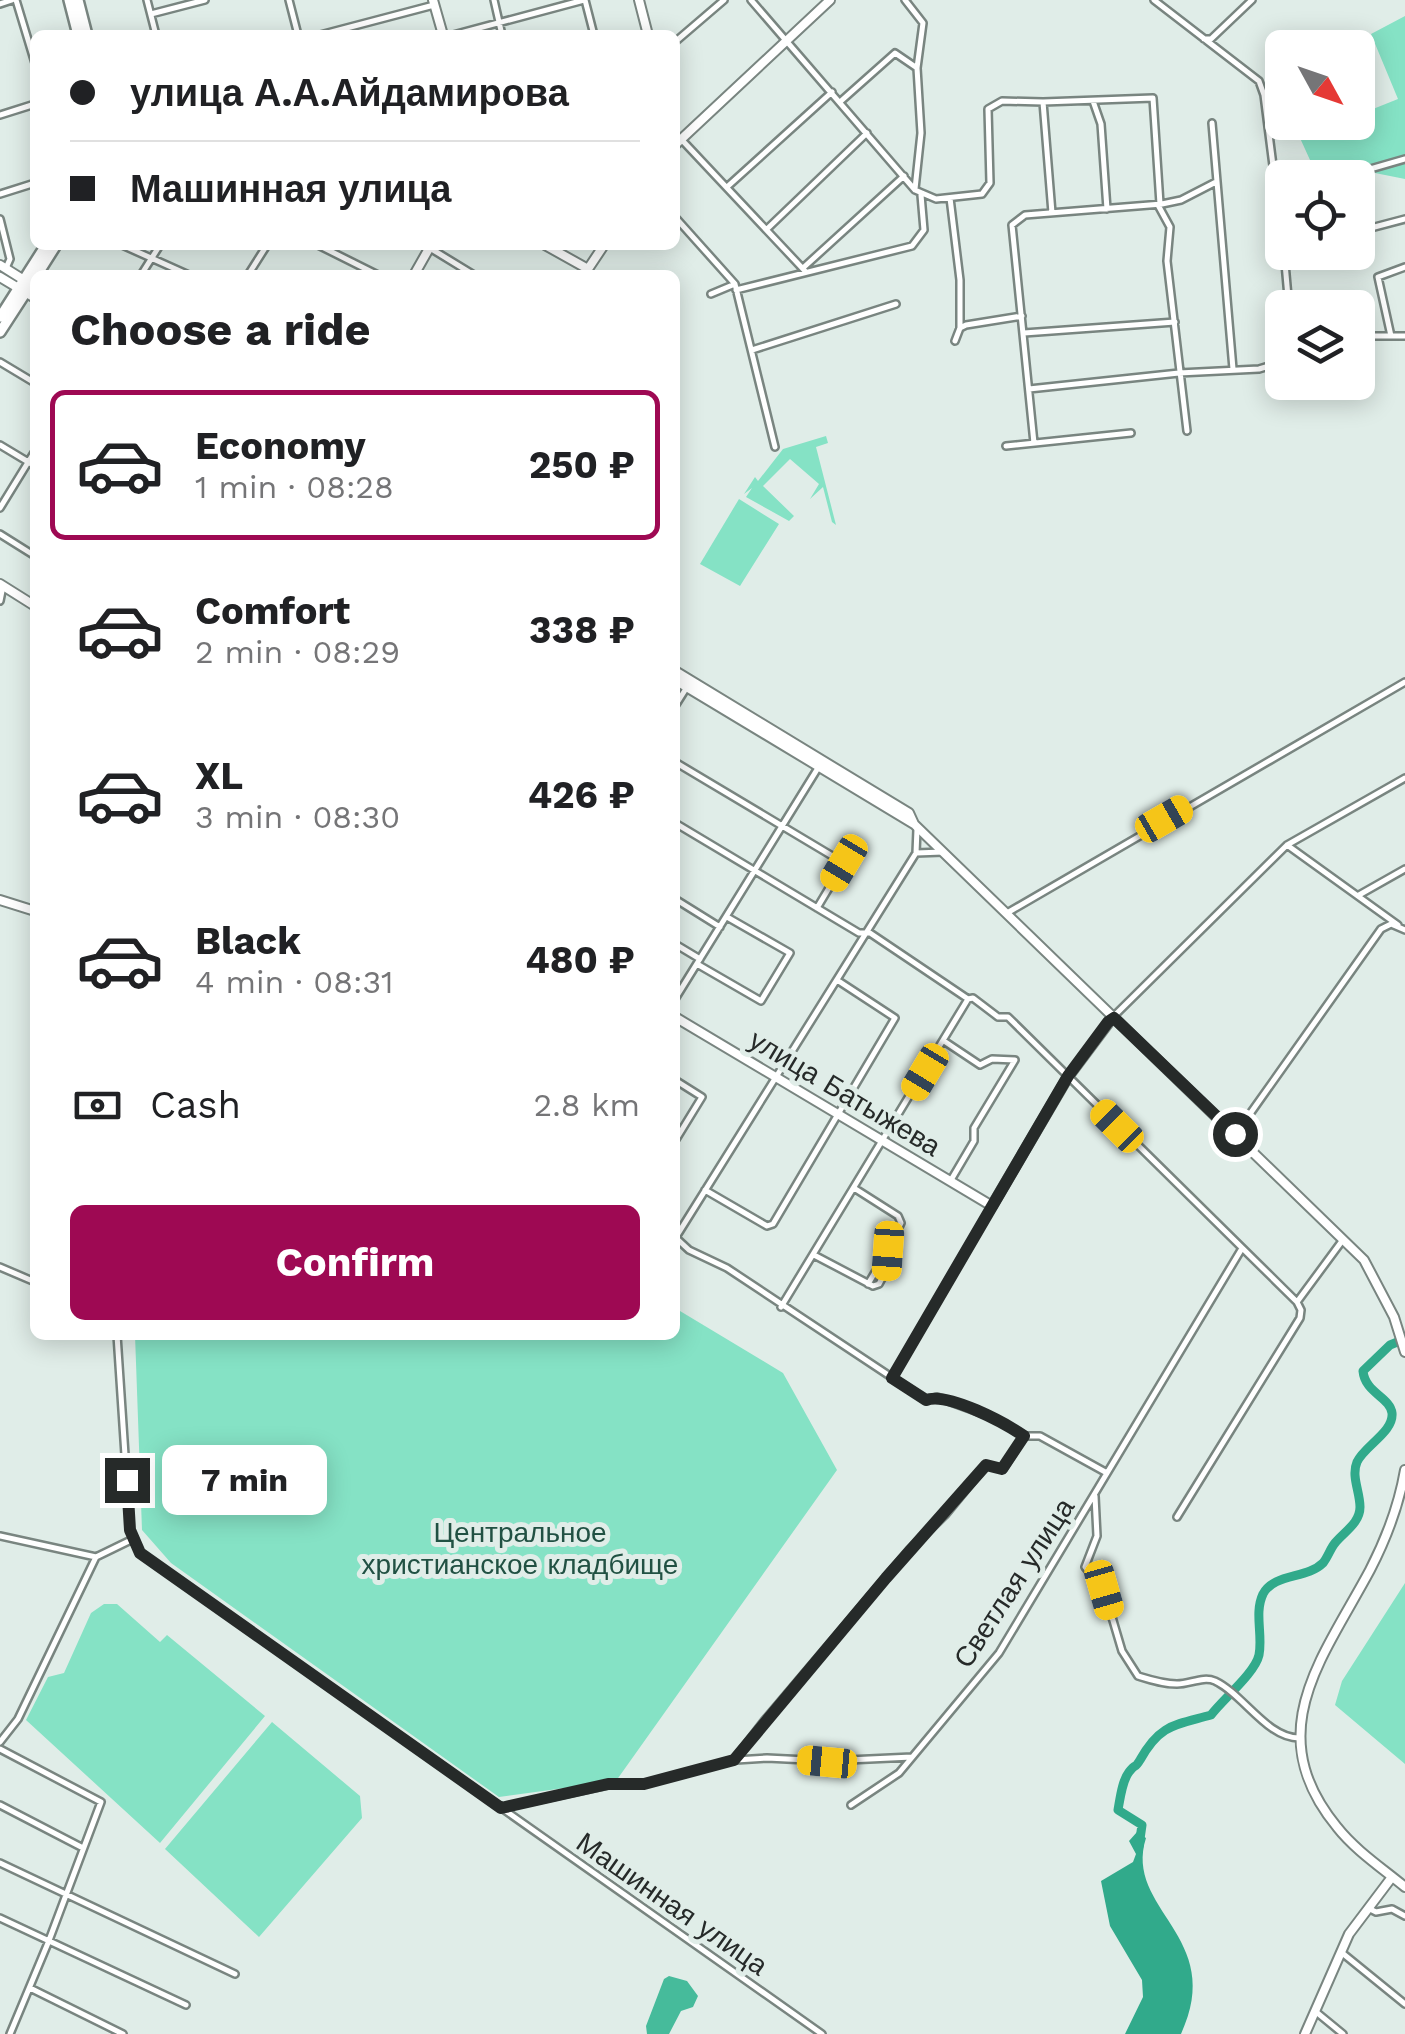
<!DOCTYPE html>
<meta charset="utf-8">
<style>
body{margin:0;font-family:"Work Sans",sans-serif;background:#f6f6f6;color:#202124;height:100vh;display:flex;flex-direction:column;font-size:38px;white-space:nowrap}
*{box-sizing:border-box;margin:0}
p{font-size:32px;color:#757577}
.icon{flex:none;width:55px;height:55px;fill:none;stroke:currentColor;stroke-width:2;stroke-linecap:round;stroke-linejoin:round}
.map{position:relative;flex:1;overflow:hidden}
.sheet{position:absolute;left:30px;top:270px;width:650px;height:1070px;display:flex;flex-direction:column;background:#fff;border-radius:15px;box-shadow:0 5px 25px #0003}
.sheet>*{flex:none}
.top-card{position:absolute;left:30px;top:30px;width:650px;height:220px;border-radius:15px;box-shadow:0 5px 25px #0003;display:grid;align-content:center;height:220px;padding:0 40px;background:#fff}
.needle{width:65px;rotate:130deg}
.tools{position:absolute;left:1265px;top:30px;display:grid;gap:20px}
.tools a{display:grid;place-items:center;width:110px;height:110px;border-radius:15px;background:#fff;box-shadow:0 5px 25px #0003;font-size:50px}
.end{position:absolute;width:45px;height:45px;margin:-22px;border:12px solid #262a29;background:#fff;box-shadow:0 0 0 5px #fff}
.from{border-radius:50%}
.bubble{position:absolute;height:70px;border-radius:15px;background:#fff;box-shadow:0 5px 25px #0003;font-size:32px;font-weight:700;line-height:70px;text-align:center}
.car{position:absolute;width:30px;height:60px;margin:-30px -15px;border-radius:12px;box-shadow:0 0 8px 2px #0007;background:linear-gradient(#f5c518 24%,#345 0 40%,#f5c518 0 76%,#345 0 86%,#f5c518 0)}
.top-card b{display:flex;align-items:center;gap:35px;height:95px;font-size:38px}
.top-card b+b{border-top:2px solid #e0e0e0}
.top-card i{width:25px;height:25px;background:#202124}
ul{padding:0;list-style:none}
li{display:flex;align-items:center;gap:30px;height:150px;margin:0 20px 15px;padding:0 20px;border:5px solid transparent;border-radius:15px}
li div{flex:1}
li b{display:block;font-size:38px}
li em{font-style:normal;font-weight:700}
li.selected{border-color:#9e0953}
li>.icon{width:90px;height:90px;stroke-width:1.5}
h2{padding:0 40px;font-size:45px;line-height:120px}
.pay{display:flex;align-items:center;gap:25px;height:110px;padding:0 40px;font-size:38px}
.pay p{margin-inline-start:auto}
.button{display:flex;gap:20px;margin-top:auto;padding:20px 40px}
.button a{flex:1;height:115px;border-radius:15px;background:#9e0953;color:#fff;font-size:40px;font-weight:700;line-height:115px;text-align:center}
.map>svg:first-child{display:block}
.green{fill:#85e2c5}
.forest{fill:#46bb9b}
.water{fill:#31aa8b}
.lines{fill:none;stroke-linecap:round;stroke-linejoin:round}
.river{stroke:#31aa8b;stroke-width:9}
.street-casing{stroke:#798580;stroke-width:10}
.secondary-casing{stroke:#798580;stroke-width:12}
.primary-casing{stroke:#798580;stroke-width:14}
.street{stroke:#fff;stroke-width:5}
.secondary{stroke:#fff;stroke-width:8}
.primary{stroke:#fff;stroke-width:9}
.route{stroke:#262a29;stroke-width:12}
.labels{text-anchor:middle;dominant-baseline:central;stroke-width:10;stroke-linejoin:round;paint-order:stroke}
.street-label{font-size:28px;fill:#262a29;stroke:#e0ede8}
.park-label{font-size:28px;fill:#215143;stroke:#e0ede8}
</style>
<div class="map">
<svg width="1405" height="2034" viewBox="0 0 1405 2034">
<rect width="100%" height="100%" fill="#e0ede8"/>
<!-- green -->
<path class="green" d="M1405 16V179L1310 160 1300 138 1339 123 1358 122V115L1398 99 1371 34Z
M826 436 828 443 816 447 836 525 832 522 823 487 810 499 819 484 790 459 763 486 794 516 789 521 746 497 752 488 744 494 755 477 758 481 783 449Z
M739 499 779 524 740 586 700 564Z
M675 1308 783 1373 837 1470 616 1781 499 1797 171 1563 142 1530 135 1335H675Z
M1405 1583V1764L1335 1705 1342 1681Z
M104 1604H117L160 1642 167 1635 265 1716 160 1843 26 1720 48 1677 64 1673 91 1613Z
M272 1722 360 1796 362 1818 259 1937 165 1849Z"/>
<!-- forest -->
<path class="forest" d="M669 1976 687 1981 698 1996 693 2007 681 2011 669 2034H647L646 2026 664 1979Z"/>
<!-- water -->
<path class="water" d="M1137 1832 1146 1838C1123 1910 1227 1936 1181 2034H1125L1143 1997 1142 1980 1110 1926 1101 1881 1133 1862 1136 1854 1129 1841Z"/>
<g class="lines">
<!-- river -->
<path class="river" d="M1139 1846 1142 1825 1118 1810C1120 1799 1122 1781 1129 1772 1137 1762 1134 1770 1140 1760 1160 1724 1175 1725 1211 1715 1223 1699 1255 1673 1259 1655 1263 1635 1254 1613 1263 1594 1274 1573 1307 1579 1323 1563 1328 1557 1330 1549 1335 1543 1344 1532 1360 1523 1360 1507 1360 1492 1351 1476 1357 1462 1364 1446 1394 1432 1392 1413 1390 1397 1365 1393 1363 1371L1390 1345 1405 1339"/>
<!-- street casing -->
<g class="street-casing">
<path id="street" d="M16 0 35 63
M147 0 156 35
M289 0 298 35
M494 0 502 35
M585 0 594 35
M751 0 915 190 936 199 982 194 990 183 988 109 1002 101 1043 102 1052 213
M905 0 923 23 917 68 921 133 915 189
M1154 0 1259 81 1264 95 1282 236
M0 4 12 0
M151 14 205 0
M320 35 434 5
M453 35 584 0
M1204 39H1211L1252 0
M675 42 724 0
M841 101 895 53 917 68
M1093 101 1101 124 1107 209
M1043 102 1153 98 1160 204
M0 115 35 104
M1212 123 1233 369
M681 139 805 271
M1339 178 1405 159
M727 187 832 92
M0 194 35 183
M950 198 960 280V328
M1358 202 1367 229 1405 219
M1158 205 1170 227 1167 261 1187 431
M675 217 735 284 775 447
M0 219 10 259 6 268
M767 229 867 133
M122 245 189 275
M318 245 378 275
M425 245 474 275
M1284 252 1289 308
M803 268 904 176
M141 275 160 245
M248 275 267 245
M736 290 912 246 924 230 921 195
M711 294 735 284
M1024 333 1175 322
M1358 336H1405
M1391 336 1378 277 1405 267
M955 341 960 328 966 325 1022 316
M752 350 896 304
M0 362 35 383
M1029 389 1179 373 1259 369 1282 362
M1034 443 1012 225 1025 215 1162 204 1181 200 1216 182
M0 445 35 466
M1006 446 1131 433
M0 508 35 451
M0 534 35 556
M0 601 3 586
M675 706 687 687
M675 762 844 863 817 908
M675 823 859 933H870L968 999 973 998 998 1017H1008L1297 1302 1342 1241
M1287 845 1398 925
M916 853 943 852
M1359 895 1405 869
M675 899 720 927
M1007 913 1405 682
M675 944 700 959
M697 964 761 1001 790 953 727 917
M675 999 818 768
M1113 1017 1287 845 1405 778
M944 1041 980 1065 992 1059 1015 1060 974 1128V1141L951 1180
M675 1080 702 1097 675 1141
M1235 1135 1381 929 1391 924 1405 930
M705 1190 767 1226 773 1224 895 1018 837 980
M675 1237 689 1250 727 1268 926 1400 937 1397 992 1417 1024 1436H1040L1107 1473
M676 1237 916 853 917 829
M814 1255 873 1286 879 1284 886 1271 888 1251 901 1223 898 1216 854 1188
M0 1267 35 1282
M868 1284 886 1254
M781 1307 968 999
M117 1335 130 1530 140 1553 822 2034
M892 1378 992 1206
M1095 1496 1097 1536 1085 1567 1104 1590 1122 1651 1138 1676C1151 1680 1163 1684 1177 1684 1190 1684 1203 1676 1215 1681 1243 1694 1267 1738 1299 1738
M1177 1517 1300 1318 1301 1310 1297 1302
M0 1536 96 1557 133 1539
M0 1742 18 1719 96 1557
M0 1749 101 1802 48 1943 10 2034
M736 1760 767 1758 827 1761 912 1757
M0 1805 83 1848
M851 1805 899 1773 999 1653 1241 1250
M501 1808 608 1785 644 1784 734 1760 764 1721 910 1549 945 1515 986 1465 1003 1469 1024 1436
M0 1863 235 1974
M1368 1908 1376 1912 1392 1909 1405 1916
M0 1918 186 2005
M1341 1952 1405 2004
M30 1988 123 2034
M1315 2011 1343 2034"/>
</g>
<!-- secondary casing -->
<g class="secondary-casing">
<path id="secondary" d="M433 0 443 35
M639 0 648 35
M675 145 830 0
M545 245 588 269
M0 265 35 287
M414 275 431 245
M584 275 604 245
M0 277 35 298
M0 584 35 606
M675 671 909 813 914 824 1364 1260 1394 1317 1405 1352
M675 680 914 824
M0 900 35 911
M675 1017 992 1206 1068 1077 1113 1017
M1405 1470C1399 1505 1386 1539 1370 1570 1323 1658 1259 1732 1337 1827 1355 1850 1382 1868 1405 1887
M1305 2034 1349 1934 1392 1877"/>
</g>
<!-- primary casing -->
<g class="primary-casing">
<path id="primary" d="M69 0 78 35
M78 0 87 35
M37 275 56 245
M0 317 46 245
M0 332 35 278"/>
</g>
<!-- street -->
<use href="#street" class="street"/>
<!-- secondary -->
<use href="#secondary" class="secondary"/>
<!-- primary -->
<use href="#primary" class="primary"/>
</g>
<g class="lines">
<!-- route -->
<path class="route" d="M127 1480 130 1530 140 1553 501 1808 608 1784H644L734 1760 886 1578 986 1465 1002 1469 1024 1436C1005 1423 948 1392 926 1400L892 1378 1068 1076 1108 1022 1114 1018 1235 1134"/>
</g>
<g class="labels">
<!-- street labels -->
<g class="street-label">
<text transform="translate(845 1093) rotate(31)">улица Батыжева</text>
<text transform="translate(1014 1583) rotate(-57)">Светлая улица</text>
<text transform="translate(672 1904) rotate(35)">Машинная улица</text>
</g>
<!-- park labels -->
<g class="park-label">
<text x="520" y="1532">Центральное<tspan x="520" dy="32">христианское кладбище</tspan></text>
</g>
</g>
</svg>
<div class="tools">
<a><svg class="needle" viewBox="-14 -14 28 28"><path d="M0-13l5 13h-10z" fill="#e53935"/><path d="M0 13l5-13h-10z" fill="#757577"/></svg></a>
<a><svg class="icon" aria-label="locate" viewBox="0 0 24 24"><circle cx="12" cy="12" r="6"/><path d="M12 2v4M12 18v4M2 12h4M18 12h4"/></svg></a>
<a><svg class="icon" aria-label="layers" viewBox="0 0 24 24"><path d="M12 4l9 5-9 5-9-5zM3 14l9 5 9-5"/></svg></a>
</div>
<i class="end from" style="left:1235px;top:1134px"></i>
<i class="end" style="left:127px;top:1480px"></i>
<div class="bubble" style="left:162px;top:1445px;width:165px">7 min</div>
<i class="car" style="left:1164px;top:819px;rotate:60deg"></i>
<i class="car" style="left:844px;top:863px;rotate:211deg"></i>
<i class="car" style="left:925px;top:1072px;rotate:211deg"></i>
<i class="car" style="left:1117px;top:1126px;rotate:315deg"></i>
<i class="car" style="left:888px;top:1251px;rotate:184deg"></i>
<i class="car" style="left:1104px;top:1590px;rotate:164deg"></i>
<i class="car" style="left:827px;top:1762px;rotate:275deg"></i>
<div class="top-card">
<b><i class="from"></i>улица А.А.Айдамирова</b>
<b><i></i>Машинная улица</b>
</div>
<section class="sheet">
<h2>Choose a ride</h2>
<ul>
<li class="selected"><svg class="icon" aria-label="car" viewBox="0 0 24 24"><path d="M5 17H2v-5l4-1 3-4h7l3 4 3 1v5h-3M9 17h6M6 11h13"/><circle cx="7" cy="17" r="2"/><circle cx="17" cy="17" r="2"/></svg><div><b>Economy</b><p>1 min · 08:28</p></div><em>250 ₽</em></li>
<li><svg class="icon" aria-label="car" viewBox="0 0 24 24"><path d="M5 17H2v-5l4-1 3-4h7l3 4 3 1v5h-3M9 17h6M6 11h13"/><circle cx="7" cy="17" r="2"/><circle cx="17" cy="17" r="2"/></svg><div><b>Comfort</b><p>2 min · 08:29</p></div><em>338 ₽</em></li>
<li><svg class="icon" aria-label="car" viewBox="0 0 24 24"><path d="M5 17H2v-5l4-1 3-4h7l3 4 3 1v5h-3M9 17h6M6 11h13"/><circle cx="7" cy="17" r="2"/><circle cx="17" cy="17" r="2"/></svg><div><b>XL</b><p>3 min · 08:30</p></div><em>426 ₽</em></li>
<li><svg class="icon" aria-label="car" viewBox="0 0 24 24"><path d="M5 17H2v-5l4-1 3-4h7l3 4 3 1v5h-3M9 17h6M6 11h13"/><circle cx="7" cy="17" r="2"/><circle cx="17" cy="17" r="2"/></svg><div><b>Black</b><p>4 min · 08:31</p></div><em>480 ₽</em></li>
</ul>
<div class="pay"><svg class="icon" aria-label="cash" viewBox="0 0 24 24"><path d="M3 7h18v10H3z"/><circle cx="12" cy="12" r="2"/></svg>Cash<p>2.8 km</p></div>
<div class="button"><a>Confirm</a></div>
</section>
</div>
